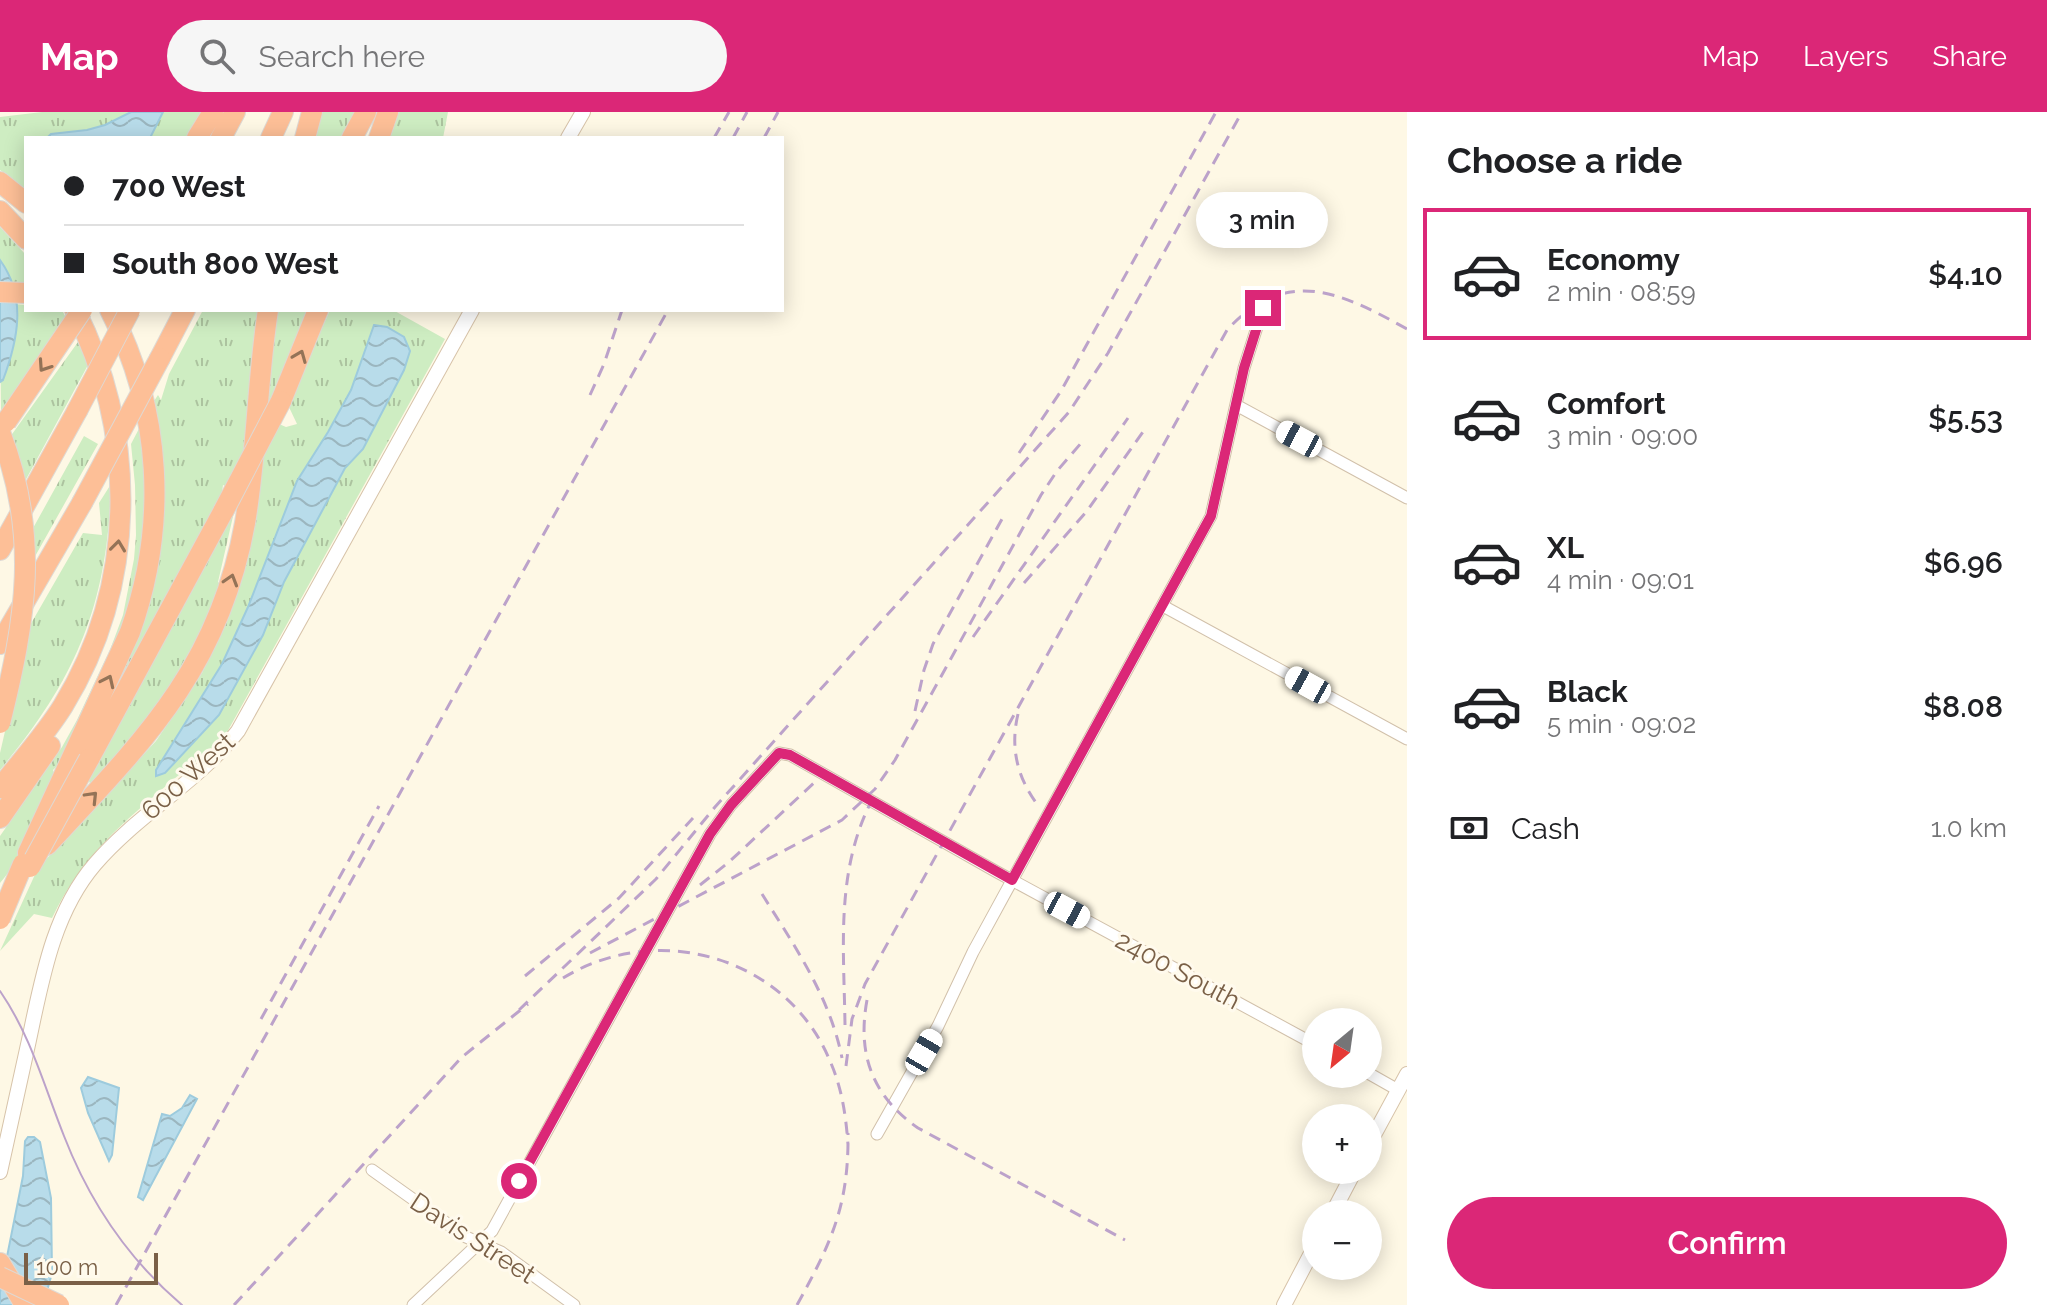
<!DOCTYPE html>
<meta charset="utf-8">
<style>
body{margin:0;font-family:Raleway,sans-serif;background:#f6f6f6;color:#202124;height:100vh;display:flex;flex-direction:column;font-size:30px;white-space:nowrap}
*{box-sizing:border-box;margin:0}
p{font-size:26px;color:#757577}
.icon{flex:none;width:44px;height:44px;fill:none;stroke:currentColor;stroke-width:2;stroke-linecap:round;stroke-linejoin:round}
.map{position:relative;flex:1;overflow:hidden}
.details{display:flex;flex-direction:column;background:#fff;width:640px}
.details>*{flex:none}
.banner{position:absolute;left:24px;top:24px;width:760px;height:176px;border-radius:0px;box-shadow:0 4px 20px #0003;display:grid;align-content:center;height:176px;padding:0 40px;background:#fff}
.needle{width:52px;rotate:209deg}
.tools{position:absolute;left:1302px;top:896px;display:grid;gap:16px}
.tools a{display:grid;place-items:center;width:80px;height:80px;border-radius:50%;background:#fff;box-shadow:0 4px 20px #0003;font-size:40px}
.scale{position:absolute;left:24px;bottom:20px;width:134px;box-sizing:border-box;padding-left:8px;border:4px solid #7a6047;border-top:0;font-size:22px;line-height:28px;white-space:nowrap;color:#7a6047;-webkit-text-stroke:6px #fffaed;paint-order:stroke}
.end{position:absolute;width:36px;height:36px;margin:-18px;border:10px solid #db2777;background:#fff;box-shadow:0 0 0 4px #fff}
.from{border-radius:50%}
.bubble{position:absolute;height:56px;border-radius:28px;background:#fff;box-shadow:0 4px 20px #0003;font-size:26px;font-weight:600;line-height:56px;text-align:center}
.car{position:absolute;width:24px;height:48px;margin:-24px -12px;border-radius:10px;box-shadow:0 0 6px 2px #0007;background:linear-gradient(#fff 24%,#345 0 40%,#fff 0 76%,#345 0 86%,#fff 0)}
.banner b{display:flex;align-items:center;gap:28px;height:76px;font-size:30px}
.banner b+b{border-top:2px solid #e0e0e0}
.banner i{width:20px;height:20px;background:#202124}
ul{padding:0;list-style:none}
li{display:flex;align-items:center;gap:24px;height:132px;margin:0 16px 12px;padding:0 24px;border:4px solid transparent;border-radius:0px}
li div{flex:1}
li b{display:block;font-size:30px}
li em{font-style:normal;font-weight:600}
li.selected{border-color:#db2777}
li>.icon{width:72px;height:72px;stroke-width:1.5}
h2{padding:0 40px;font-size:36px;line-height:96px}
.pay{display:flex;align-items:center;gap:20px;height:88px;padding:0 40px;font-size:30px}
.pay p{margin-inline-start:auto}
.button{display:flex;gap:16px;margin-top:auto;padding:16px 40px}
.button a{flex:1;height:92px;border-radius:48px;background:#db2777;color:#fff;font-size:32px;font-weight:600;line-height:92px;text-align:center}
header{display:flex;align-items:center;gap:48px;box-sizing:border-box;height:112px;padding:0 40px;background:#db2777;color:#fff}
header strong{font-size:38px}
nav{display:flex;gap:44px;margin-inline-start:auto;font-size:28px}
.search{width:560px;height:72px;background:#f6f6f6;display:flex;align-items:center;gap:20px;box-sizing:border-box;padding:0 28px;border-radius:44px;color:#757577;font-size:30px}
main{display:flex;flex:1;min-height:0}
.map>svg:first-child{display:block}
.grass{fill:url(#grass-tufts)}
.water{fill:url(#water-waves);stroke:#9dcbdd;stroke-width:2}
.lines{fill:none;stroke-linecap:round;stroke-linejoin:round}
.street-casing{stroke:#d1c0aa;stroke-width:13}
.secondary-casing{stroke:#d7c3a9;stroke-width:16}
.highway-casing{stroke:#dfd9d3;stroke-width:22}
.street{stroke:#fff;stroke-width:11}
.secondary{stroke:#fff;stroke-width:14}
.highway{stroke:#fdbf97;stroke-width:20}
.tram{stroke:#bca2ca;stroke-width:2}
.rail{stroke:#bca2ca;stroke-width:3;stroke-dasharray:12 8;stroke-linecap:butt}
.highway-bridge-casing{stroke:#dfd9d3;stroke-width:22;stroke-linecap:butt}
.highway-bridge{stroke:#fdbf97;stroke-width:20}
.oneway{stroke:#947357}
.route{stroke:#db2777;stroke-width:10}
.labels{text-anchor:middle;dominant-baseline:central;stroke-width:6;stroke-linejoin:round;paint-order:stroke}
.street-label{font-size:26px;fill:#7a6047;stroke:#fffaed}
</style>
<header>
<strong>Map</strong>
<div class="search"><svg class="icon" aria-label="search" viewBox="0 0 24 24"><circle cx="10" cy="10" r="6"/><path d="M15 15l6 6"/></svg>Search here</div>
<nav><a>Map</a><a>Layers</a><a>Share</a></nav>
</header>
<main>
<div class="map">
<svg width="1407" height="1193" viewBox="0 0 1407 1193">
<defs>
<pattern id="grass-tufts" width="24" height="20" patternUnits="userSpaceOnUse" patternTransform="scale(2)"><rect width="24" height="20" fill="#ceedc2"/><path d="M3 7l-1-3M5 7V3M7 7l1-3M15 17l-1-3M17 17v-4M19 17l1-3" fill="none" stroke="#acc39f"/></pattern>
<pattern id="water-waves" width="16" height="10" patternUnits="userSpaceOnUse" patternTransform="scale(2)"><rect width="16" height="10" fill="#b8dcea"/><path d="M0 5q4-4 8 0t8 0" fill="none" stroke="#9bb6bf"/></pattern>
</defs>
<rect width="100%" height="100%" fill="#fef8e5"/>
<!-- grass -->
<path class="grass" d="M42 0H202L187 26H26V78L0 58V5Z
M322 0H362L345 26H314Z
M398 0H448L443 26H390Z
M0 115 26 143V176L0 173Z
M0 191 26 193V198H62L69 212 1 304Z
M203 198H259L244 350 230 376 223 373 220 395 113 583C160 474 177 408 154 289L158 283 161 288 169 262Z
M277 198H317L277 287 268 290Z
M330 198H393L445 227 226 622C211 640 192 652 174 667 122 712 83 742 52 806L34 802 0 839 38 756 156 629 202 561 227 508 262 343 279 312 286 315 297 312 288 293Z
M78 230 88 253 24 371 10 325Z
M142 311 147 408 130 497 60 651 53 658 55 664C39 696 24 745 0 771V724L62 635 77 608 110 538 123 503 134 447 136 423 135 373 131 332Z
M84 324 98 332 33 448 32 418Z
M111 372C108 492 76 567 0 658V641L29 515 83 421 102 423 99 391Z
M232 400H234L218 470 220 472 199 523 160 591 91 674 87 664Z"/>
<!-- water -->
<path class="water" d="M131 0H163L150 26H47L51 22 87 18 105 13Z
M0 148C27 185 18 228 3 268L0 270Z
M374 213 387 215 404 225 410 239 404 258 363 337 345 356 284 470 263 523 219 603 165 661 156 664V658L222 552 248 495 297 369 328 320 351 278Z
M88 965 119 976 112 1043 109 1049 88 1001 81 976Z
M190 983 197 987 143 1088 138 1085 162 1002 170 1004 182 996Z
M28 1025H34L40 1030 51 1086 52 1161 43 1193H0V1180L23 1064 25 1029Z"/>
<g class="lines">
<!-- street casing -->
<g class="street-casing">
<path id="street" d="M1236 293 1407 386
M1163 494 1407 627
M1368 961 1398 978
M877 1022 938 914 973 840 1211 404 1244 256 1264 193
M372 1058 466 1125 501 1140 574 1193
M413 1193 492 1119 710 722 731 693 779 641 790 643 997 760 1316 933"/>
</g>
<!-- secondary casing -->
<g class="secondary-casing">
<path id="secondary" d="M568 26 583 0
M1368 1034 1407 962
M0 1060C10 1016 19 972 29 928 42 867 53 801 95 752 138 702 198 670 238 619L472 198
M1332 1102 1355 1058
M1284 1193 1316 1132"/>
</g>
<!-- highway casing -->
<g class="highway-casing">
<path id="highway" d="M197 26 213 0
M221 26 235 0
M271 26 283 0
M305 26 312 0
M352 26 366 0
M379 26 388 0
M0 70 26 91
M0 99 26 127
M0 180 26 181
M160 246 185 198
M281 289 318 198
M0 438 77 299
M0 532 82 391
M89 647 224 398
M0 676C21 649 45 623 63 594 137 473 138 323 75 198
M0 706 50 634
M47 733C143 630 219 556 245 411 257 341 257 269 268 198
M28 741 130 520C168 413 162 299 110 198
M0 1151 25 1193"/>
</g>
<!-- street -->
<use href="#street" class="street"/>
<!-- secondary -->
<use href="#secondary" class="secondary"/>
<!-- highway -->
<use href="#highway" class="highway"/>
<!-- tram -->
<path class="tram" d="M0 879C31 924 44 974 64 1024 90 1091 128 1147 182 1193"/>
<!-- rail -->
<path class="rail" d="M714 26 729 0
M733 26 747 0
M764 26 778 0
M590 283 604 252 622 198
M1019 341 1061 279 1216 0
M1024 471 1087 399 1145 317
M973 525 1128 306
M915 599 924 558 933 532 1002 407
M1018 602C1010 635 1017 665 1037 692
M700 773 729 750 816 669
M762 782C794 833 830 885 842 946
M590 841 842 708 875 677 895 648 1041 383 1057 359 1082 330
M525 864 619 786 693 706
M563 866C658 808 787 845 830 949 842 976 846 1004 848 1033
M867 888C857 942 872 984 918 1016L1125 1128
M519 898 656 767 715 695 1069 300 1108 241 1242 0
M261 907 379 694
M845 913C844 835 835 758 873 686
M846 954 852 907 865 872 1227 218C1287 153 1342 181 1407 217
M116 1193 668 198
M234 1193 462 945 528 892
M797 1193C831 1131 849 1094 848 1021"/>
<!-- highway-bridge casing -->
<g class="highway-bridge-casing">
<path id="highway-bridge" d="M77 299 130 198
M6 310 82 198
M0 320C40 423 26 507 0 611
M82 391 160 246
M224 398 281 289
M30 755 89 647
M0 807 23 752
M0 1165 59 1193"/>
</g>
<!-- highway-bridge -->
<use href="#highway-bridge" class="highway-bridge"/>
</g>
<!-- one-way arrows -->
<defs><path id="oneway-chevron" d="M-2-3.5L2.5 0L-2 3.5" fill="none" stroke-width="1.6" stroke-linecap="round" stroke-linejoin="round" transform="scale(2)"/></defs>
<g class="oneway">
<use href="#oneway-chevron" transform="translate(300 244) rotate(-68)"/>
<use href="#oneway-chevron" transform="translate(44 254) rotate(124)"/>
<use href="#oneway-chevron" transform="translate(118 434) rotate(-83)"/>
<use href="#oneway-chevron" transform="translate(231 468) rotate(-73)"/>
<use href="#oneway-chevron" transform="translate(108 569) rotate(-65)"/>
<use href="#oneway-chevron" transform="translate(92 685) rotate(-46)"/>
</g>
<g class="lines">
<!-- route -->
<path class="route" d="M519 1069 710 722 731 693 779 641 790 643 1012 768 1211 404 1244 256 1263 196"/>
</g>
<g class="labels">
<!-- street labels -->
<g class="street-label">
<text transform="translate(188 664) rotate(-42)">600 West</text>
<text transform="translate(1178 858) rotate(28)">2400 South</text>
<text transform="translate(473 1126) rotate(33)">Davis Street</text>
</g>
</g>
</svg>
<div class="tools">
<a><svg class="needle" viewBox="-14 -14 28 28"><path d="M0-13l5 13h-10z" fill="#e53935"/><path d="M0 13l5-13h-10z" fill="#757577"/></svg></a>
<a>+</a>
<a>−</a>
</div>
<div class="scale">100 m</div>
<i class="end from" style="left:519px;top:1069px"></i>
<i class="end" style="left:1263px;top:196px"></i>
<div class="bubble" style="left:1196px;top:80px;width:132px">3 min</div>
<i class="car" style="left:1299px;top:327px;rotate:298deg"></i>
<i class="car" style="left:1308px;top:573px;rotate:299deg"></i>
<i class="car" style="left:1067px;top:798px;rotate:118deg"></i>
<i class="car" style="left:924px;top:940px;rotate:30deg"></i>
<div class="banner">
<b><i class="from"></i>700 West</b>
<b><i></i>South 800 West</b>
</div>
</div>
<section class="details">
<h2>Choose a ride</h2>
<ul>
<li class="selected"><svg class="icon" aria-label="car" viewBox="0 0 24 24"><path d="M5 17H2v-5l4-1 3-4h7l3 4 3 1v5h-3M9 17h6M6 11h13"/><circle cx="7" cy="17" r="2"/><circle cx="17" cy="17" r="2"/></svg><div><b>Economy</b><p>2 min · 08:59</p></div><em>$4.10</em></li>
<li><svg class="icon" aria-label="car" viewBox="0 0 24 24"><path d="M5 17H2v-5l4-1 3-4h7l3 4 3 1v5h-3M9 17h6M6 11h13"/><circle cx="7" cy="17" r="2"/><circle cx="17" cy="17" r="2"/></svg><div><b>Comfort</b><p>3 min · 09:00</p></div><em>$5.53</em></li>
<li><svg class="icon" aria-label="car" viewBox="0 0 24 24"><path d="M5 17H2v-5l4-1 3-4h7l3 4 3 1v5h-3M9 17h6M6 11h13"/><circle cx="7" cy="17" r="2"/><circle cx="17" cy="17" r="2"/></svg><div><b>XL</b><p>4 min · 09:01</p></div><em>$6.96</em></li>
<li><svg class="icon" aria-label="car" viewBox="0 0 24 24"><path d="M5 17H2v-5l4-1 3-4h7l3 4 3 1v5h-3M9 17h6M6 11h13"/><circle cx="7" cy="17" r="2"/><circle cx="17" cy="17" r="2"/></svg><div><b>Black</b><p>5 min · 09:02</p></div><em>$8.08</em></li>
</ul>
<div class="pay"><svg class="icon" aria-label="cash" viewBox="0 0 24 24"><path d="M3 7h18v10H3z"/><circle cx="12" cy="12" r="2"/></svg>Cash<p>1.0 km</p></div>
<div class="button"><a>Confirm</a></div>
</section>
</main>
